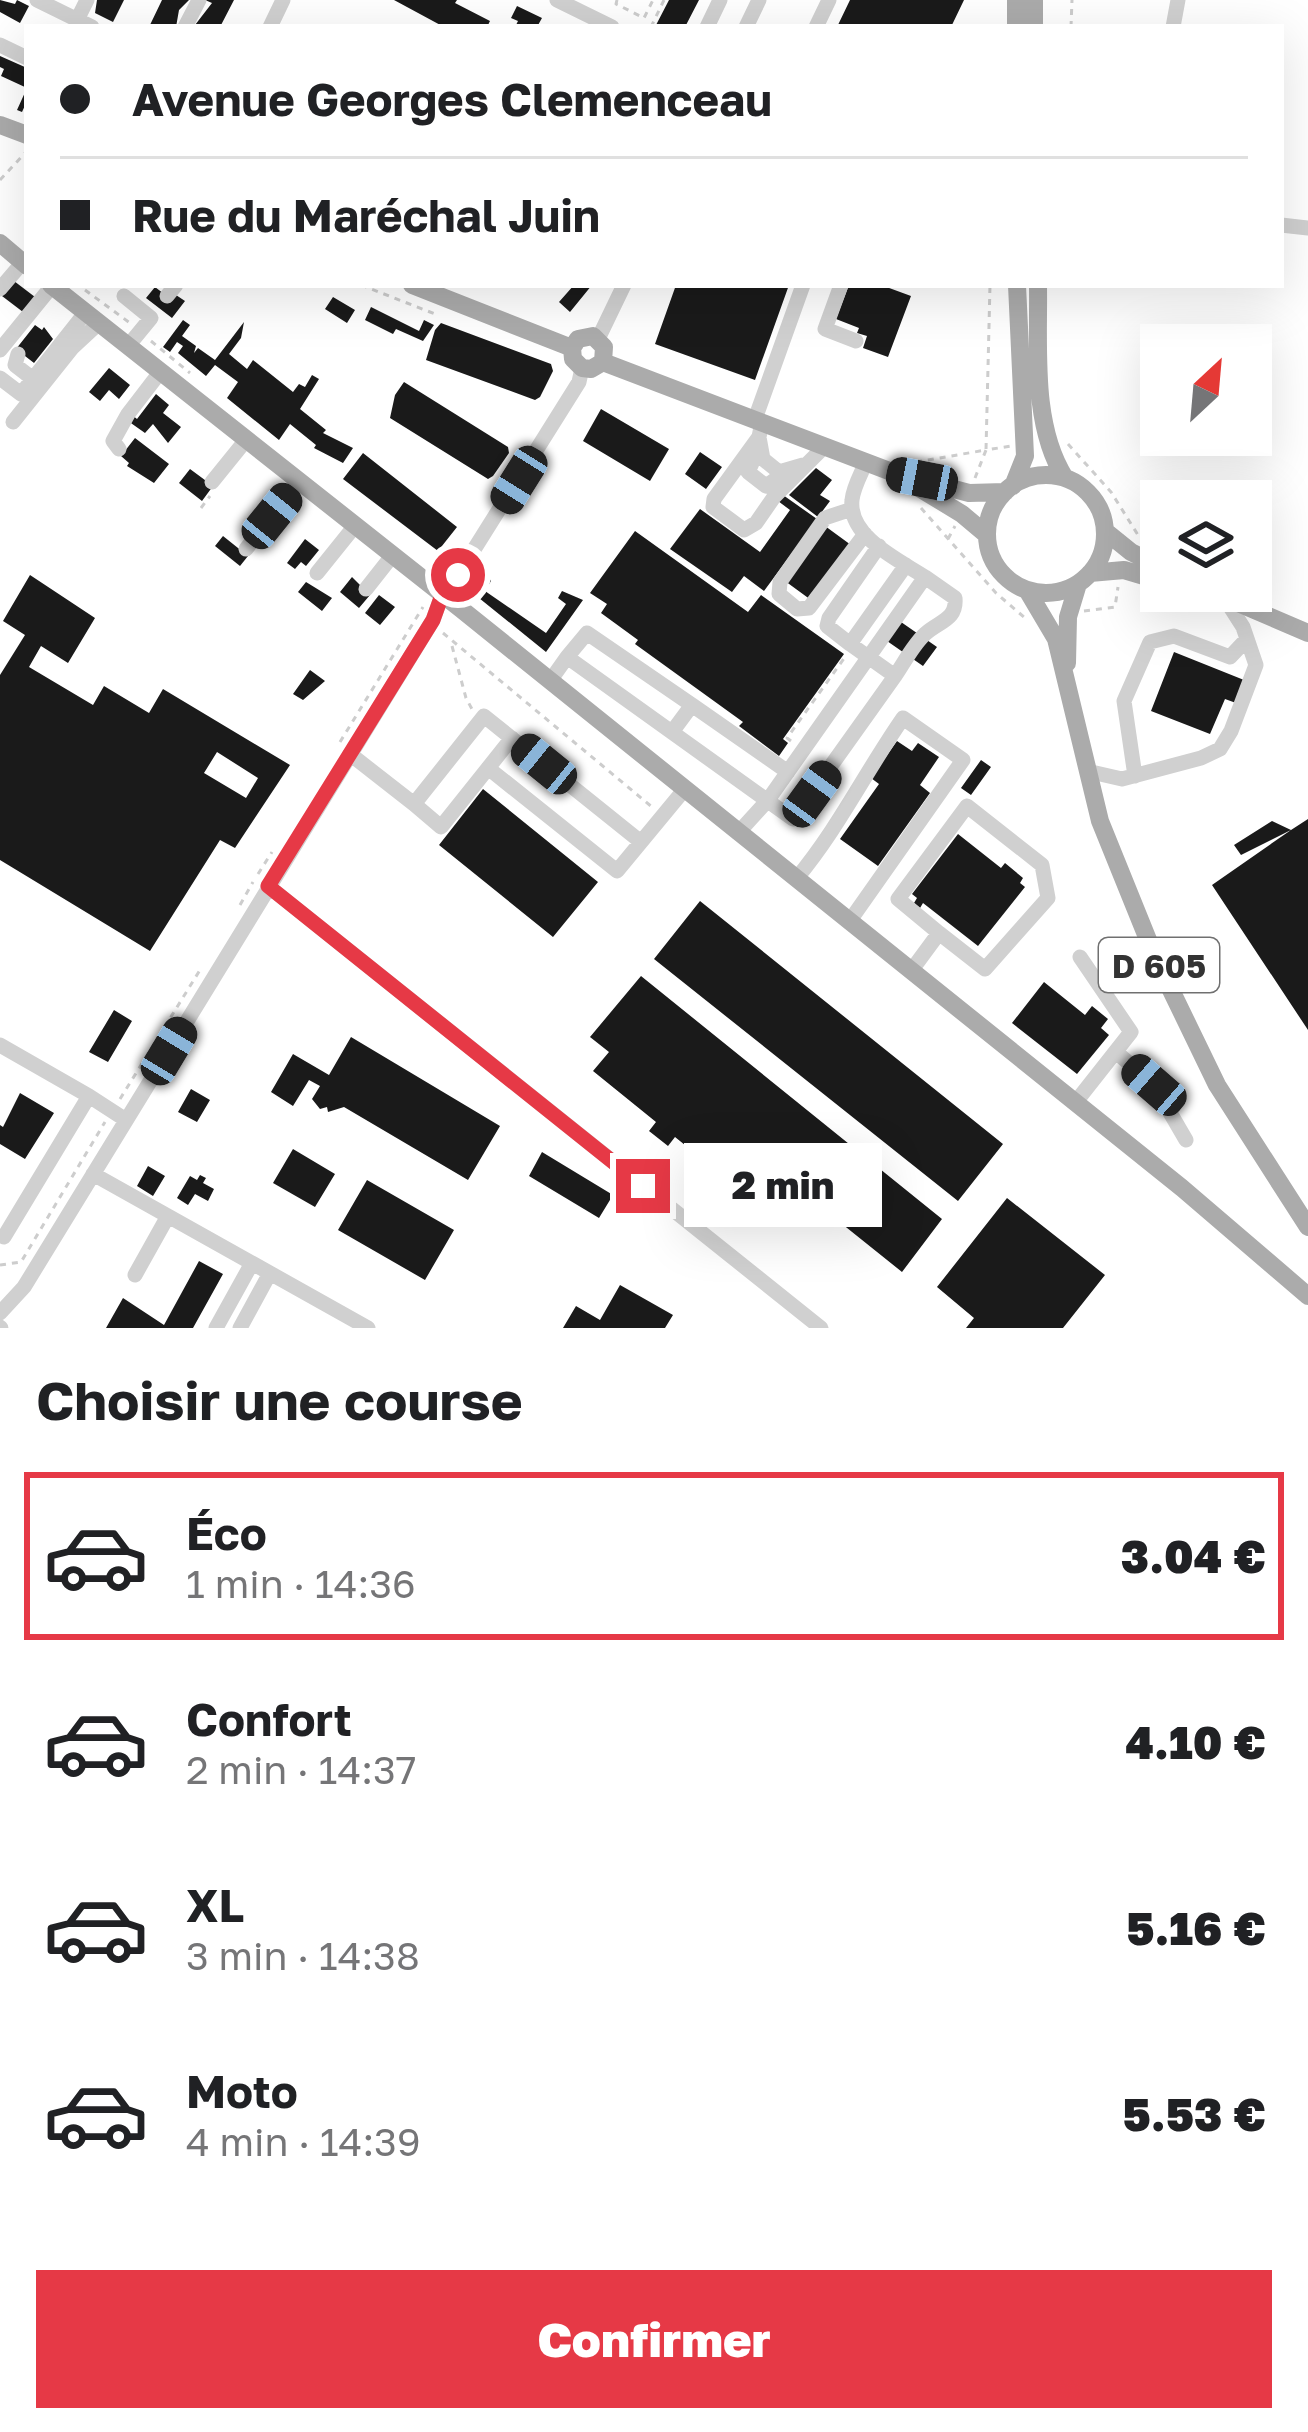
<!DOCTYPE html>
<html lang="fr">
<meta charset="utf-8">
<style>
body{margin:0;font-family:"Golos Text",sans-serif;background:#f2f2f2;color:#202124;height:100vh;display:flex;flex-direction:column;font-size:45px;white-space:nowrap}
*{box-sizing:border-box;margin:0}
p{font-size:39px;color:#757577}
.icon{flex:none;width:66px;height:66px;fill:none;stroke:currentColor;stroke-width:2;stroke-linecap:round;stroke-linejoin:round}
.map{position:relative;height:1328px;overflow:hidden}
.panel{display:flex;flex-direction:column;background:#fff;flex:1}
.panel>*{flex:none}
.banner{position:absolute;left:24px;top:24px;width:1260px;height:264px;border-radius:0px;box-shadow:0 12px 48px #0002;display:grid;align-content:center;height:264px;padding:0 36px;background:#fff}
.needle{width:78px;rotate:26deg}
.controls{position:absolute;left:1140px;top:324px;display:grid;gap:24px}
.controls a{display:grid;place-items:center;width:132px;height:132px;border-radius:0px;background:#fff;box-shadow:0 12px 48px #0002;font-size:60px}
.end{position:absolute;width:54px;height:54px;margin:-27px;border:15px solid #e63946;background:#fff;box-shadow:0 0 0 6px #fff}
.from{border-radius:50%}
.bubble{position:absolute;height:84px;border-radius:0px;background:#fff;box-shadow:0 12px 48px #0002;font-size:39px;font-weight:800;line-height:84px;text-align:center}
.car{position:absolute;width:36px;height:72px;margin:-36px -18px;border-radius:15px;box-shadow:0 0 9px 3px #0007;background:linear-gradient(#222 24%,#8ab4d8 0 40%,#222 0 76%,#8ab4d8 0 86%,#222 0)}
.banner b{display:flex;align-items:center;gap:42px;height:114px;font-size:45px}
.banner b+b{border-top:3px solid #e0e0e0}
.banner i{width:30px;height:30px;background:#202124}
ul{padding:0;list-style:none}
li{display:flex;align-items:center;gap:36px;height:168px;margin:0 24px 18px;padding:0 12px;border:6px solid transparent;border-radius:0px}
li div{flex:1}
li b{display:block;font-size:45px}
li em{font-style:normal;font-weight:800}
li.active{border-color:#e63946}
li>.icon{width:108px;height:108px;stroke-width:1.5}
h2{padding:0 36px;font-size:54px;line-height:144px}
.action{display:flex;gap:24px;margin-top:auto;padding:24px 36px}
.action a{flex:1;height:138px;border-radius:0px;background:#e63946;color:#fff;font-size:48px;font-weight:800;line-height:138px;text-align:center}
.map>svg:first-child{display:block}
.building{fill:#1a1a1a;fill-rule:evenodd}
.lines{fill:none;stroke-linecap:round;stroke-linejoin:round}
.path{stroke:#cdcdcd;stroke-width:3;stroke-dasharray:6 6;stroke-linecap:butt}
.minor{stroke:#d0d0d0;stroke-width:15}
.major{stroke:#ababab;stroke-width:18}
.route{stroke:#e63946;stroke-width:15}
.labels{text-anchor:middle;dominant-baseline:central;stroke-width:12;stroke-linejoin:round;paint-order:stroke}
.shield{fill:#fff;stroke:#707070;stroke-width:3}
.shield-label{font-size:33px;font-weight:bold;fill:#333}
</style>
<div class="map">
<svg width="1308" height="1328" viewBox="0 0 1308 1328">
<rect width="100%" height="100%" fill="#fff"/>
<!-- building -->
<path class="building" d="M0 0 15 4 17 0 29 6 20 23 0 12Z
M97 0H124L113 22 95 13Z
M162 0H189L179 10 176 27H149Z
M205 0H234L220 27 195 25 212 3Z
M394 0H457L455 3 490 21 487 27H444Z
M669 0H699L685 27H655Z
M850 0H964L951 27H837Z
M517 6 542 18 537 27H515L518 21 511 18Z
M0 56 27 68V101L22 112 17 110 27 88 1 76 4 69 0 67Z
M14 281 35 297 23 312 2 296Z
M574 285H592L570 312 559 302Z
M676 285H789L755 380 655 344Z
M849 285 874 288 881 285 911 296 888 357 863 348 867 336 857 333 859 328 836 319Z
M155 287 172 300 176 295 185 301 172 318 146 298Z
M333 297 355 310 347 323 325 309Z
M371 307 419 331 424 320 434 325 423 341 396 329 393 334 365 320Z
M183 320 190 325 182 336 196 346 194 353 198 348 215 360 244 322 241 338 229 354 247 369 253 360 293 392 299 384 305 387 312 375 319 379 300 409 326 430 323 433 353 448 343 463 314 448 316 445 290 424 279 440 227 398 238 382 215 365 206 376 178 353 183 346 177 342 170 352 163 347Z
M441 323 551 364 553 371 540 397 535 400 426 360 435 330Z
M35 325 42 330 44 327 53 339 34 363 16 349Z
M109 368 130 385 119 399 109 390 100 401 89 392Z
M404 382 508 447 509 453 493 476 488 479 390 418 395 395Z
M156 394 169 405 163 413 181 427 168 443 153 424 145 433 128 421 132 415 137 419Z
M601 409 669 449 650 481 583 441Z
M135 438 169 464 154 483 127 466 129 463 121 456Z
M700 452 722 467 706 489 685 474Z
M363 453 457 527 438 551 343 479Z
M816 468 832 480 820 495 830 501 818 517 789 495Z
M190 469 213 486 202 501 179 483Z
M783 495 817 519 764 591 744 576 732 592 670 549 700 509 760 552 790 510 778 501Z
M825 526 851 545 811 600 785 581Z
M635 531 748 612 761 595 844 654 783 739 788 743 779 756 739 726 743 722 635 644 638 640 601 613 607 604 590 593Z
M223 536 248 556 240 566 215 546Z
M305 539 319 550 306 566 301 562 295 569 287 563Z
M476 568 484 570 491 581 485 591 546 633 566 604 558 598 562 591 583 600 546 652 479 598 482 594 469 578Z
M30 575 95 618 68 663 41 646 29 667 93 705 104 686 149 713 163 689 290 765 235 848 220 840 150 951 0 860V675L25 635 3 621ZM217 752 258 778 246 798 204 773Z
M352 577 370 595 359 608 340 592Z
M306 582 332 598 322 611 298 592Z
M379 595 395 607 380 625 365 613Z
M901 622 937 647 923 666 887 641Z
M1174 652 1244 680 1236 703 1225 699 1210 734 1151 711Z
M310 670 325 681 303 700 293 694Z
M897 741 912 751 918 743 939 757 920 785 930 793 878 866 840 839 879 784 871 778Z
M981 760 991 767 971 795 961 788Z
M483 789 598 882 553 937 439 845Z
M1308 819V1030L1212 885 1291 830 1241 855 1234 845 1272 821 1291 830Z
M958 834 1001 868 1005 863 1023 878 1020 883 1025 887 978 946 923 903 920 908 914 903 917 898 912 894Z
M700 901 1003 1144 958 1201 654 959Z
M641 976 942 1219 902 1272 771 1167 764 1175 743 1159 727 1179 675 1137 668 1146 649 1131 656 1122 593 1071 609 1052 590 1037Z
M1044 982 1085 1015 1092 1006 1108 1019 1101 1028 1109 1035 1077 1074 1012 1023Z
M114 1010 132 1021 108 1062 89 1052Z
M351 1037 500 1126 468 1180 344 1107 328 1112 327 1107 320 1109 312 1099 320 1086 309 1080 293 1106 271 1092 293 1054 329 1075Z
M191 1089 210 1100 197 1122 178 1112Z
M20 1093 54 1113 25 1159 0 1144V1125L3 1127Z
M293 1149 335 1174 315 1207 273 1183Z
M542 1152 613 1195 599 1218 529 1176Z
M148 1166 165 1176 153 1196 137 1186Z
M200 1175 206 1178 203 1183 214 1189 208 1201 195 1194 188 1205 177 1198 190 1176 197 1180Z
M367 1180 454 1230 425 1280 338 1230Z
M1007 1198 1105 1275 1063 1328H966L974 1318 937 1287Z
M199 1261 223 1274 193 1328H106L123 1298 164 1325Z
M620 1285 673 1315 665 1328H563L576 1306 600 1320Z"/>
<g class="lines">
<!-- path -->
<path class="path" d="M617 0 616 4 644 18 653 0
M651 27 664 0
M1071 27 1072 0
M0 180 26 152
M361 285 435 314
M85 290 130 323
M151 341 190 373
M1068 444 1111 492 1138 535
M916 462 986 450 990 285
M975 478 986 450 1011 446
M201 508 210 496
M921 508 996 593 1025 618
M948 539 955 526
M1084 611 1115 607 1118 587
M443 633 652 807
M452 646 466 698 473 711
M791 741 787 738 845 657
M340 742 423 607
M258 874 272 852
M240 905 253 882
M120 1099 200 970
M0 1265 21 1262 105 1122"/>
<!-- minor -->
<path class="minor" d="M37 0 92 27
M557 0 612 27
M77 20 87 0
M185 27 199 0
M270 27 283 0
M707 27 720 0
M746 27 759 0
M816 27 829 0
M1173 27 1178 0
M0 45 27 58
M1281 225 1308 228
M841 285 825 329 856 341
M0 289 23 262
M124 296 151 318 128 346
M167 296 176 285
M598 339 624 285
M0 350 52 286
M18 354 15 365 33 379
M0 378 21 394 86 312
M755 419 803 285
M13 422 72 348 99 323
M762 422 759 437 714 499 713 507 744 530 756 523 774 497 825 446
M759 437 763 459 779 472 803 465
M119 449 113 441 128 414 161 371
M753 461 748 472 766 486 776 479
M212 482 246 440
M852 509 825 518 780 582 779 594 797 609 809 608 865 534
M246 549 299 482
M317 573 354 527
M366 589 392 556
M850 644 827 626 829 618 879 546
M567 657 587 633 692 705 672 732
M895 676C904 663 913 645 925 634 939 621 957 620 955 598L925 577
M550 681 567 657 793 819 895 676 850 644 906 565
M692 705 788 772
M350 754 414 804 484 716 641 842 684 790
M488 768 617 871 641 842
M1087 771 1122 779 1201 758 1220 749 1231 731 1256 665 1243 627 1227 602
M1135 776 1124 701 1150 642 1174 636 1230 657 1247 639
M414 804 441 827 512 738
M738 833 768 800 925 577C899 560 848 537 852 500 853 488 861 474 866 462
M796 879C838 829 866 771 903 718L963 760 849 922
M268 886 821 1328
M911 971 939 933 985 969 1048 898 1042 865 967 806 898 899 939 933
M0 1045 89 1096
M1116 1052 1154 1085 1186 1140
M1075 1103 1131 1032 1080 957
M93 1174 368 1328
M4 1237 89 1096 126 1120
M135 1275 168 1216
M0 1313 24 1287 433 620 442 595 458 575 579 382 582 368
M0 1327 1 1328
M216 1328 252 1263
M240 1328 270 1273"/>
<!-- major -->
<path class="major" d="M1034 0V27
M1016 27V0
M0 125 27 135
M0 243 27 266
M51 285 461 609 1182 1188 1308 1296
M412 285 572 348
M1038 285C1039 346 1031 425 1065 478
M572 348 578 339 593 336 604 347 603 362
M572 348 573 359 582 368 591 369 603 362
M603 362 897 474 969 493 1005 492
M987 534a59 59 0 1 1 118 0a59 59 0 1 1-118 0Z
M901 477 962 514 987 535
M1013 486 1025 456 1017 285
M1105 531 1131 552 1161 567
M1090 573 1124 570 1161 581
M1027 590 1056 639 1100 821 1155 957 1217 1085 1308 1227
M1210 591 1308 633
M1067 663 1068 617 1078 584"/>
</g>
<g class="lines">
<!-- route -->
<path class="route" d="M458 575 442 595 433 620 268 886 643 1186"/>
</g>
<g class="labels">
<!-- shield labels -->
<rect class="shield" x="1099" y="938" width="120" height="54" rx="9"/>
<g class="shield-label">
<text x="1159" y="965">D 605</text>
</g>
</g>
</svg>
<div class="controls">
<a><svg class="needle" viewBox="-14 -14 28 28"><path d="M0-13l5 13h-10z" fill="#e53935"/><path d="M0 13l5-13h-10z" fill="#757577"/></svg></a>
<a><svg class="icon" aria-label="layers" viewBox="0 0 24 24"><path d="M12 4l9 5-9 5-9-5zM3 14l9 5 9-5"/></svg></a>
</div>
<i class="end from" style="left:458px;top:575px"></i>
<i class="end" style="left:643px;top:1186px"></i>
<div class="bubble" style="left:684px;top:1143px;width:198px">2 min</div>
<i class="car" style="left:922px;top:479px;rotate:281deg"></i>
<i class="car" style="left:519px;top:480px;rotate:212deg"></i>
<i class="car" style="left:272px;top:516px;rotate:39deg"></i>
<i class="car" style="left:544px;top:764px;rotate:309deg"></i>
<i class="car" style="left:812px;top:794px;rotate:36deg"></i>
<i class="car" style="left:169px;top:1051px;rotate:31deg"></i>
<i class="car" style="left:1154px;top:1085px;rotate:311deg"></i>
<div class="banner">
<b><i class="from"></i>Avenue Georges Clemenceau</b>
<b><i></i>Rue du Maréchal Juin</b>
</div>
</div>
<section class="panel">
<h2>Choisir une course</h2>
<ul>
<li class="active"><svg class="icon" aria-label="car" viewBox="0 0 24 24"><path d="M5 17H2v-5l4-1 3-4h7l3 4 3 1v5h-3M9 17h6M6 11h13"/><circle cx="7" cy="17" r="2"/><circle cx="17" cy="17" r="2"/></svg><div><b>Éco</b><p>1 min · 14:36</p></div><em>3.04 €</em></li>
<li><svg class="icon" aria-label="car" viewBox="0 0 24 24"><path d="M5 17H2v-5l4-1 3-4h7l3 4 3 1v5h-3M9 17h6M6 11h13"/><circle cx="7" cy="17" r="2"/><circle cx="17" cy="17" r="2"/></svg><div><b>Confort</b><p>2 min · 14:37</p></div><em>4.10 €</em></li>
<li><svg class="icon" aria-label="car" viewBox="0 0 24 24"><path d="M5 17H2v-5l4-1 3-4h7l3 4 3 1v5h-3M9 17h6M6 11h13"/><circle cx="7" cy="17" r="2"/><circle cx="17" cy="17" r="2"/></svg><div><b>XL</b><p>3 min · 14:38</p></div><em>5.16 €</em></li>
<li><svg class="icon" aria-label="car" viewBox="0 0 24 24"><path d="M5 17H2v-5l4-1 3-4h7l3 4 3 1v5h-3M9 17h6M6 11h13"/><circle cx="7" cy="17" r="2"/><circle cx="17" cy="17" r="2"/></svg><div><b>Moto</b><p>4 min · 14:39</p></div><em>5.53 €</em></li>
</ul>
<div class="action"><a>Confirmer</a></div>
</section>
